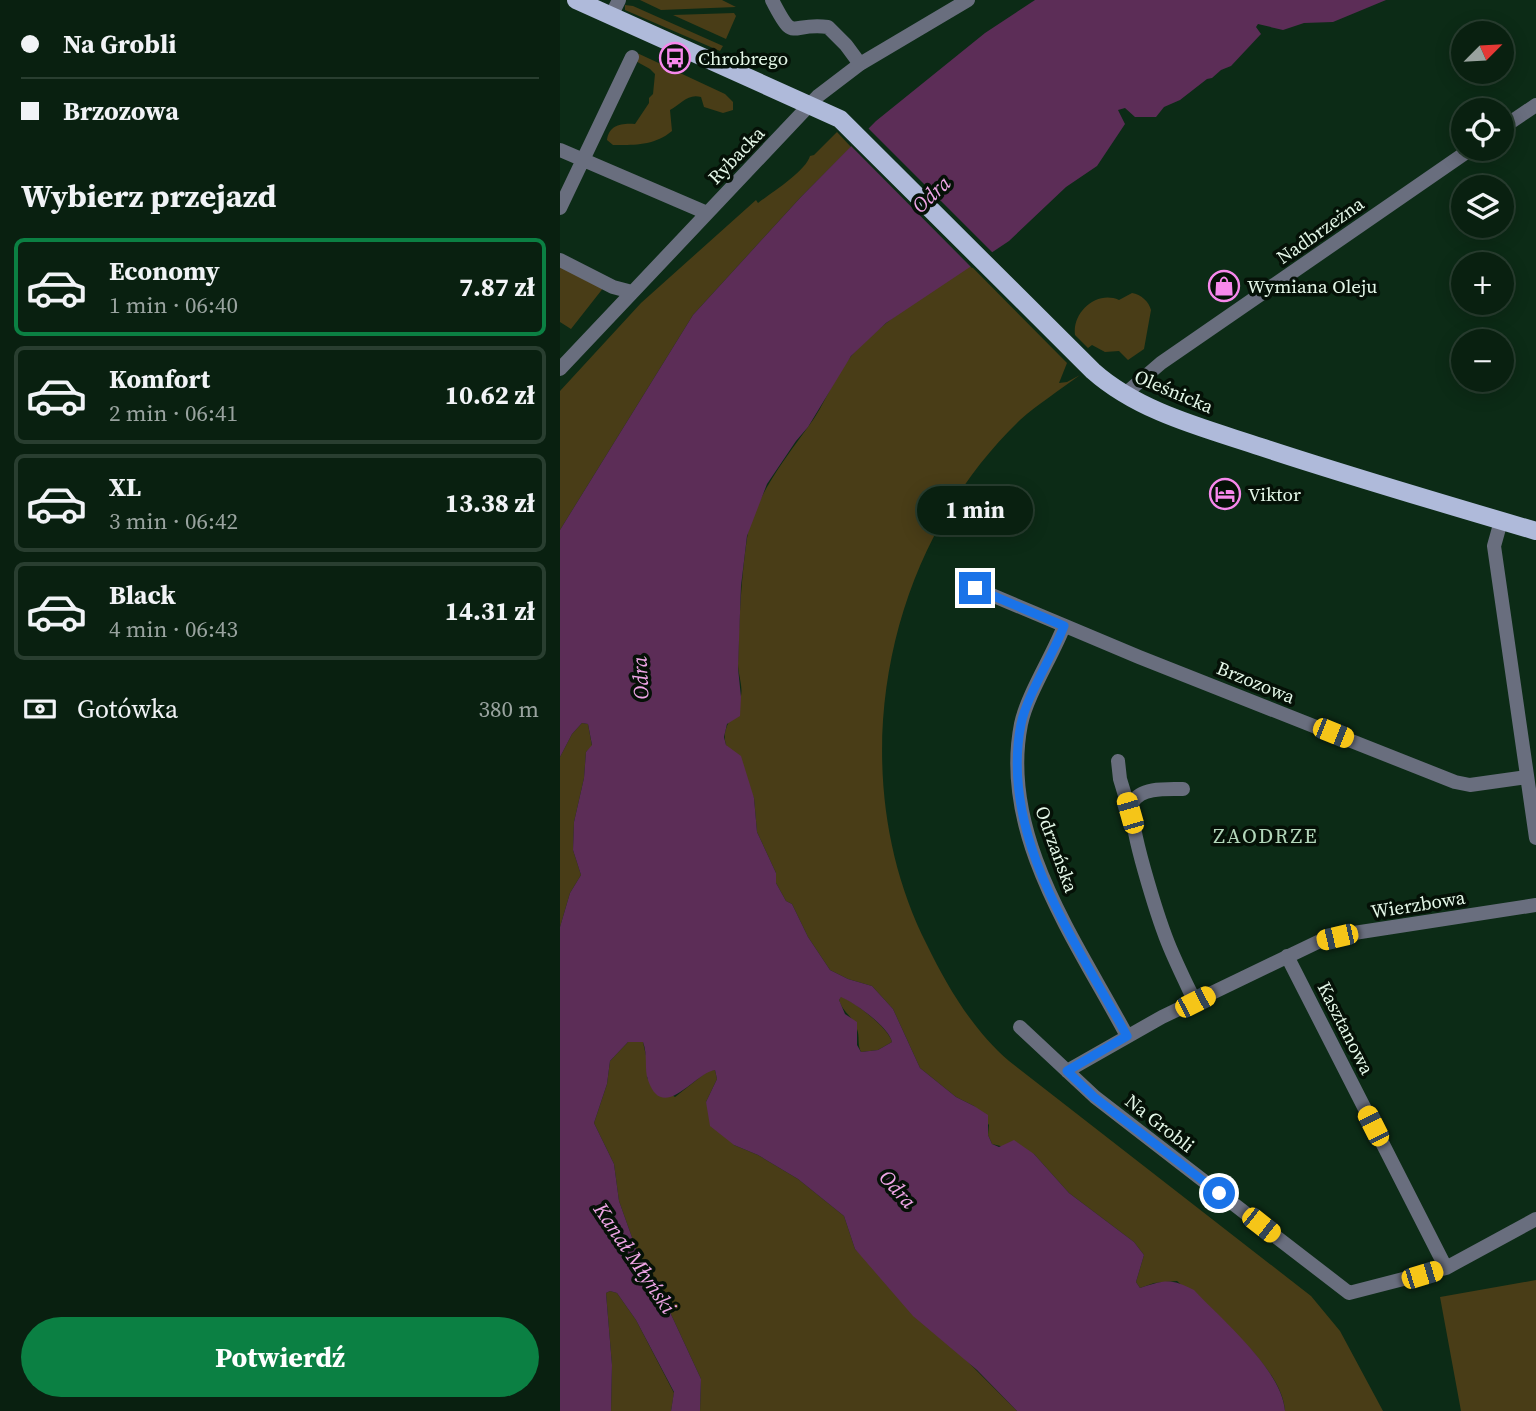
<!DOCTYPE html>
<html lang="pl">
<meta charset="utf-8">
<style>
body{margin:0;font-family:"Source Serif 4",serif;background:#172d1e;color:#f1f3f6;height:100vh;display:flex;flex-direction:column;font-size:26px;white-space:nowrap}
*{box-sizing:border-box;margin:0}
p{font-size:23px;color:#99a39f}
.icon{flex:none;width:38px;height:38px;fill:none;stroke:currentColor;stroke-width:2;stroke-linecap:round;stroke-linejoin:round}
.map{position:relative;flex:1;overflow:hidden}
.details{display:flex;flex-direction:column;background:#092010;width:560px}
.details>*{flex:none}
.top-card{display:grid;align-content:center;height:154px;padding:0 21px;background:#092010}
.needle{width:46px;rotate:66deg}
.controls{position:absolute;left:891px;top:21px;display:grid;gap:14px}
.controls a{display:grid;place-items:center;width:63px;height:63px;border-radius:50%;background:#092010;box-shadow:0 4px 18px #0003,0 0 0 2px #293e30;font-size:35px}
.end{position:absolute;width:32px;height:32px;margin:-16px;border:9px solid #1a73e8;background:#fff;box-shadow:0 0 0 4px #fff}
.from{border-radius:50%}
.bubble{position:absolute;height:49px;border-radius:24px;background:#092010;box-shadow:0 4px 18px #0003,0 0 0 2px #293e30;font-size:23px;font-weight:700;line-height:49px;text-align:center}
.car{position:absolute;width:21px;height:42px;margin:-21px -10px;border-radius:9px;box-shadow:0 0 5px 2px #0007;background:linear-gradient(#f5c518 24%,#345 0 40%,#f5c518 0 76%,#345 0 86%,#f5c518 0)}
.top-card b{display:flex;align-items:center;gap:24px;height:66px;font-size:26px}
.top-card b+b{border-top:2px solid #293e30}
.top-card i{width:18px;height:18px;background:#f1f3f6}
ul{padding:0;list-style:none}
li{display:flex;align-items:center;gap:21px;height:98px;margin:0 14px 10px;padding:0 7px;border:4px solid #293e30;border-radius:10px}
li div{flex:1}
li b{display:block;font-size:26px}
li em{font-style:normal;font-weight:700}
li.selected{border-color:#0b8043}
li>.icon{width:63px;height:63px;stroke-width:1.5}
h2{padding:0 21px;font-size:32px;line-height:84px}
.pay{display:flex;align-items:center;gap:18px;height:77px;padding:0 21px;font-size:26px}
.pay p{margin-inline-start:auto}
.action{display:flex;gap:14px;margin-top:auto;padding:14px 21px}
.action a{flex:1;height:80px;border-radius:42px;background:#0b8043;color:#fff;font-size:28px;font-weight:700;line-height:80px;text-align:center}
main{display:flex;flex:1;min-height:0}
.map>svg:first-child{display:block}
.green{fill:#493d17}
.water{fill:#5c2d57;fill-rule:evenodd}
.pier{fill:#0c2b16}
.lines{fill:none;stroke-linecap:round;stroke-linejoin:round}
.minor{stroke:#696e7e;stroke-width:14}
.major{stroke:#afbada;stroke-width:18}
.route{stroke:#1a73e8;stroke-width:9}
.labels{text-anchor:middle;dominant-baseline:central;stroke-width:7;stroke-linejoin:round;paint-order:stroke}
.poi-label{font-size:19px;fill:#e4f7e8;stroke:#051107;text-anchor:start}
.street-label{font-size:19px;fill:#e4f7e8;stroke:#051107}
.water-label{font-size:21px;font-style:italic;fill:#efa5e6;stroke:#051107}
.neighbourhood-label{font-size:21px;letter-spacing:2px;fill:#b3d7ba;stroke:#051107}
</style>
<main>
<section class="details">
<div class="top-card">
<b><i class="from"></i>Na Grobli</b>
<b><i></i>Brzozowa</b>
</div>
<h2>Wybierz przejazd</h2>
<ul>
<li class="selected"><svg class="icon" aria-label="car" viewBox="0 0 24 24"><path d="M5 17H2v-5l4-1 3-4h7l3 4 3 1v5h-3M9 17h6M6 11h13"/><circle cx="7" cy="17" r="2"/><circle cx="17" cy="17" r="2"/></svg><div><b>Economy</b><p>1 min · 06:40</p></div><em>7.87 zł</em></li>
<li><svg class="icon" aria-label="car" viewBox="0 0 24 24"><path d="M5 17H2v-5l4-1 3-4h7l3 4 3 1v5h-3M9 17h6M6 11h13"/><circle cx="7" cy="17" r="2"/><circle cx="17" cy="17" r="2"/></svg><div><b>Komfort</b><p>2 min · 06:41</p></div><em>10.62 zł</em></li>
<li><svg class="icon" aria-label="car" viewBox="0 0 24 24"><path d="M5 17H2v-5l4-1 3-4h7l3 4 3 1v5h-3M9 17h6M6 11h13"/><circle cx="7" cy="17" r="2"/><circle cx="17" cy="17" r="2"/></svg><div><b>XL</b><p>3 min · 06:42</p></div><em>13.38 zł</em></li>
<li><svg class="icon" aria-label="car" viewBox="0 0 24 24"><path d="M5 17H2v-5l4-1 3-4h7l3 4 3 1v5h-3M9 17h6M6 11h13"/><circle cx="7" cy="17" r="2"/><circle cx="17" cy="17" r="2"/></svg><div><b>Black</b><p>4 min · 06:43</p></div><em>14.31 zł</em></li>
</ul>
<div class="pay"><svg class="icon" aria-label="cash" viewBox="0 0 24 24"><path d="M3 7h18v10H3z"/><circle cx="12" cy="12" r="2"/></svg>Gotówka<p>380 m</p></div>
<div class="action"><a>Potwierdź</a></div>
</section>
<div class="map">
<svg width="976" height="1411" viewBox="0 0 976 1411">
<rect width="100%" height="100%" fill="#0c2b16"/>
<!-- green -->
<path class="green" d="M80 0H162L176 7 101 10Z
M65 5 73 6 163 46 160 51 65 10Z
M174 13 176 16 166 39 113 15Z
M75 52 165 94 173 102V110L163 113 144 107 141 97C128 93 121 104 110 110L112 131C94 146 74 145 53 145L47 140C49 125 61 123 75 124L89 103V98L93 94 95 74 90 69 72 59Z
M277 132 291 147 240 198 133 315 0 530V391L81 303 196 200 198 203C211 193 246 171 250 156L254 155Z
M410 265 507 363 499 383 507 382 520 375C500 390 478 404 460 420 322 552 281 775 367 945 388 988 413 1030 449 1061L751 1296 780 1331 823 1411H725C722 1365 650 1312 617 1281L594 1283 580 1288 576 1282 584 1255 574 1242 509 1193 474 1154 432 1144 428 1135 429 1125 414 1106 396 1097 360 1068 333 1009 312 986 288 979 270 970 248 937 232 904 226 901 216 883V873L197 832 194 798 166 745C160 725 178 714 181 696 183 686 178 674 178 664 179 622 181 579 187 538 193 500 226 457 248 427 265 405 274 376 292 355 325 319 369 292 410 265Z
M0 267 44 287 11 329 0 322Z
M572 293C581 294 589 302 591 310L584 349 568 360 559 351 545 352 532 345 528 348 515 335C512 312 537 290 559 300Z
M22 723 28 724 32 746 26 752 24 778 14 822 13 850 21 875 10 893 0 927V757L12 734Z
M281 996C295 1003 328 1027 332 1042L318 1050 301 1052C297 1044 300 1037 297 1029 293 1016 283 1013 279 1000Z
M68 1042H83L88 1065 87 1078 115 1097 148 1071 155 1070 157 1079 146 1102 174 1145 198 1155 238 1179 284 1216 295 1249 457 1411H140L141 1379 109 1310 79 1257 59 1201 54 1164 34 1123 47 1084 50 1061Z
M976 1280V1411H901L880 1297Z
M50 1291 57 1293 76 1320 114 1393 111 1411H51L52 1365 46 1293Z"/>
<!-- water -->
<path class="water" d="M475 0H826L773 22 744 23 723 30 698 24 696 27 701 34 671 66 661 70 652 78 647 79 620 100 604 107 596 117H575L565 108 558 110 565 124 537 166 506 187 449 241 326 323 291 356 248 427 236 441 207 484 187 536 181 586 178 668 181 697 180 716 167 724 164 737 166 745 181 756 194 798 197 832 216 873V883L226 901 232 904 248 937 270 970 288 979 312 986 333 1009 360 1068 396 1097 414 1106 428 1115V1135L432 1144 439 1147 454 1140 474 1154 509 1193 574 1242 584 1255 576 1282 580 1288C604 1280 611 1278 634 1290 662 1320 722 1370 725 1411H457L417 1370 353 1316 295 1249 284 1216 238 1179 198 1155 174 1145 150 1126 146 1102 157 1079 155 1070C134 1073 103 1124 88 1080 84 1069 88 1055 83 1042H68L50 1061 47 1084 34 1123 54 1164 59 1201 79 1257 109 1310 141 1379 140 1411H111L114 1392 76 1320 57 1293 50 1291 46 1293 52 1365 51 1411H0V927L10 893 21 875 13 850 14 822 24 778 26 752 32 745 28 724 22 723 12 734 0 757V530L133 315 240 198 316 121 425 33ZM281 997C295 1003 329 1027 332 1042L318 1050 301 1052 297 1045V1022L285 1014 279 1000Z"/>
<!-- pier -->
<path class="pier" d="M306 126 434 254 412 268 289 144Z"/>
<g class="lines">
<!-- minor -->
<path class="minor" d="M212 0C235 45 228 22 268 27L286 45 300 64
M51 16 59 0
M942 128 976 105
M0 150 147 213
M0 208 72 57
M0 260 53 287 72 292
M0 369 258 96 300 64 408 0
M565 394 601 363 911 149
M941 521 934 546 976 838
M415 588 579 657 895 782 910 785 967 777
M504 626C493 655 467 695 461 724 439 836 517 942 567 1036
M558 761 560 779 570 812
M623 789C608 789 581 787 573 802 565 817 600 923 608 943 616 963 626 983 635 1002
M727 956 886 1268
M460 1027 535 1097 789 1293 886 1268 976 1219
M507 1071 602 1017 760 941 794 933 976 905"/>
<!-- major -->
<path class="major" d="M16 0 280 119 533 371C579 412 644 428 701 447 792 477 884 504 976 531"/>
</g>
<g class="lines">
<!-- route -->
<path class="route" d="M415 588 504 626C493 655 467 695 461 724 439 836 516 942 567 1036L507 1071 534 1097 659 1193"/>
</g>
<!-- icons -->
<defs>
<g id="bus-ring" transform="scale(1.575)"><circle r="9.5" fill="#051107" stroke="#f788ec" stroke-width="1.5"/><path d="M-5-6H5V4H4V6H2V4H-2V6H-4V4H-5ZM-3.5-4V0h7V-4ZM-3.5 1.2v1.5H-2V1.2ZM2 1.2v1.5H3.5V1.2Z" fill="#f788ec"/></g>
<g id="shop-ring" transform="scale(1.575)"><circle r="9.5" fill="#051107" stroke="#f788ec" stroke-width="1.5"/><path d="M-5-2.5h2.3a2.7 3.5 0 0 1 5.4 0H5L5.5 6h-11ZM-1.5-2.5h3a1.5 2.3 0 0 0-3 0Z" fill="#f788ec"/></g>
<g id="hotel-ring" transform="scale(1.575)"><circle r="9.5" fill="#051107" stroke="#f788ec" stroke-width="1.5"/><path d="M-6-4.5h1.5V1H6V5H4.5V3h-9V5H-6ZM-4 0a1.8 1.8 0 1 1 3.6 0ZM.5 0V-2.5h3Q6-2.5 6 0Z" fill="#f788ec"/></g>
</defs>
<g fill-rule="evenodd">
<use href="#bus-ring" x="115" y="58"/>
<use href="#shop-ring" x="664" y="286"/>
<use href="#hotel-ring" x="665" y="494"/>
</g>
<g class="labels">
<!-- poi labels -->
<g class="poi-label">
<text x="138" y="58">Chrobrego</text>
<text x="687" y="286">Wymiana Oleju</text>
<text x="688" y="494">Viktor</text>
</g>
<!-- street labels -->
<g class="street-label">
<text transform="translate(176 155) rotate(-46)">Rybacka</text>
<text transform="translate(760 230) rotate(-35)">Nadbrzeżna</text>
<text transform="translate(614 391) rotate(23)">Oleśnicka</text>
<text transform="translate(696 682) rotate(22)">Brzozowa</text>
<text transform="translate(497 849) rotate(70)">Odrzańska</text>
<text transform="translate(858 904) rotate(-9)">Wierzbowa</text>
<text transform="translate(786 1028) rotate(63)">Kasztanowa</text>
<text transform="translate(600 1123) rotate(38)">Na Grobli</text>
</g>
<!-- water labels -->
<g class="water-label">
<text transform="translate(371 194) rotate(-43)">Odra</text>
<text transform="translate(80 678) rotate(-93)">Odra</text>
<text transform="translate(338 1189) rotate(48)">Odra</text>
<text transform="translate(75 1258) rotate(56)">Kanał Młyński</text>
</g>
<!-- neighbourhood labels -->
<g class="neighbourhood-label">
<text x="706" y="835">ZAODRZE</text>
</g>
</g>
</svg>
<div class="controls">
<a><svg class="needle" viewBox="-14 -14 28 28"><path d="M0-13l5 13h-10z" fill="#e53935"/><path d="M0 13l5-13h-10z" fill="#99a39f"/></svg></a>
<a><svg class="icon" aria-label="locate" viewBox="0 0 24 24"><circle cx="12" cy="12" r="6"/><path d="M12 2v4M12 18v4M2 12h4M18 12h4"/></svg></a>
<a><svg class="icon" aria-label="layers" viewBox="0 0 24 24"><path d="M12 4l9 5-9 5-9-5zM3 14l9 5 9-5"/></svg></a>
<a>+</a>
<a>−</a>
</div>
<i class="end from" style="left:659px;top:1193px"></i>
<i class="end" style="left:415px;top:588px"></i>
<div class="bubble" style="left:357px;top:486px;width:116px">1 min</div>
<i class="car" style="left:773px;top:733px;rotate:112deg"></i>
<i class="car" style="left:570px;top:813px;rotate:344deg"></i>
<i class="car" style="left:777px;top:937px;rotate:257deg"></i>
<i class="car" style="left:635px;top:1002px;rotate:63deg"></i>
<i class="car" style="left:813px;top:1126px;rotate:333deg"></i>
<i class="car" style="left:701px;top:1225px;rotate:128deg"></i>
<i class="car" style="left:862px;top:1275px;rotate:73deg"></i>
</div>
</main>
